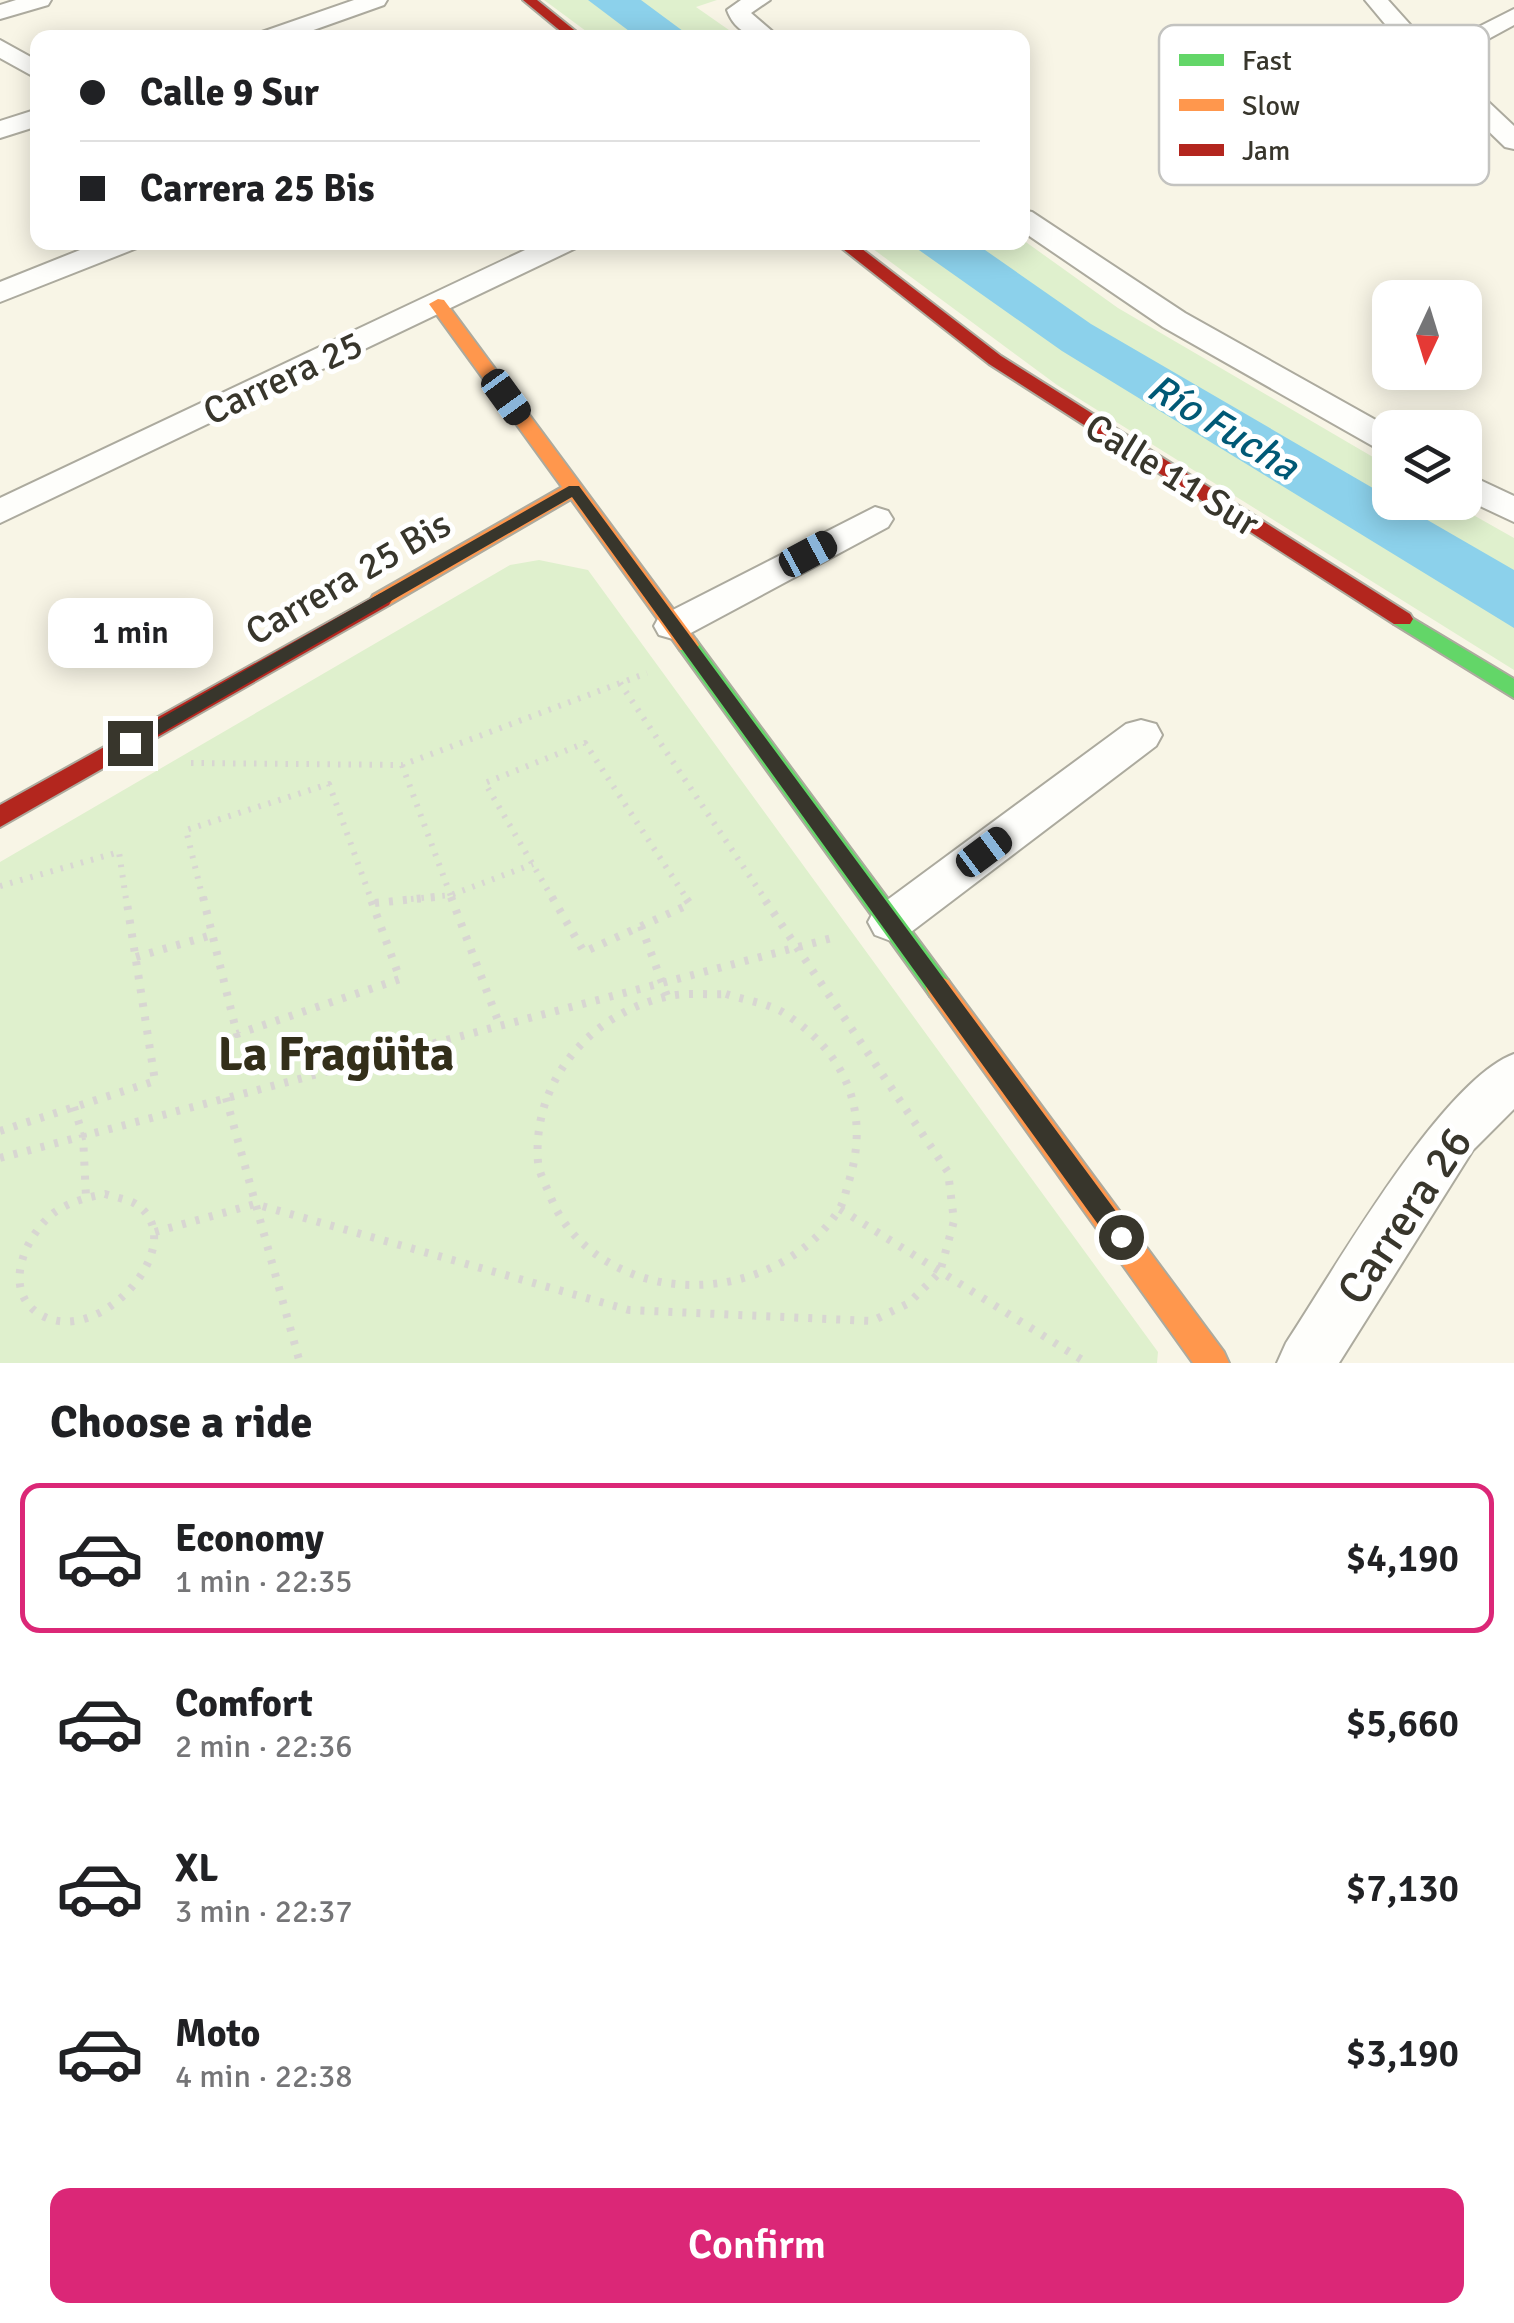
<!DOCTYPE html>
<meta charset="utf-8">
<style>
body{margin:0;font-family:Signika,sans-serif;background:#f2f2f2;color:#202124;height:100vh;display:flex;flex-direction:column;font-size:38px;white-space:nowrap}
*{box-sizing:border-box;margin:0}
p{font-size:32px;color:#757577}
.icon{flex:none;width:55px;height:55px;fill:none;stroke:currentColor;stroke-width:2;stroke-linecap:round;stroke-linejoin:round}
.map{position:relative;height:1363px;overflow:hidden}
.sheet{display:flex;flex-direction:column;background:#fff;flex:1}
.sheet>*{flex:none}
.guide{position:absolute;left:30px;top:30px;width:1000px;height:220px;border-radius:20px;box-shadow:0 5px 25px #0003;display:grid;align-content:center;height:220px;padding:0 50px;background:#fff}
.needle{width:65px;rotate:184deg}
.fabs{position:absolute;left:1372px;top:280px;display:grid;gap:20px}
.fabs a{display:grid;place-items:center;width:110px;height:110px;border-radius:20px;background:#fff;box-shadow:0 5px 25px #0003;font-size:50px}
.end{position:absolute;width:45px;height:45px;margin:-22px;border:12px solid #38362c;background:#fff;box-shadow:0 0 0 5px #fff}
.from{border-radius:50%}
.bubble{position:absolute;height:70px;border-radius:20px;background:#fff;box-shadow:0 5px 25px #0003;font-size:32px;font-weight:600;line-height:70px;text-align:center}
.car{position:absolute;width:30px;height:60px;margin:-30px -15px;border-radius:12px;box-shadow:0 0 8px 2px #0007;background:linear-gradient(#222 24%,#8ab4d8 0 40%,#222 0 76%,#8ab4d8 0 86%,#222 0)}
.guide b{display:flex;align-items:center;gap:35px;height:95px;font-size:38px}
.guide b+b{border-top:2px solid #e0e0e0}
.guide i{width:25px;height:25px;background:#202124}
ul{padding:0;list-style:none}
li{display:flex;align-items:center;gap:30px;height:150px;margin:0 20px 15px;padding:0 30px;border:5px solid transparent;border-radius:20px}
li div{flex:1}
li b{display:block;font-size:38px}
li em{font-style:normal;font-weight:600}
li.on{border-color:#db2777}
li>.icon{width:90px;height:90px;stroke-width:1.5}
h2{padding:0 50px;font-size:45px;line-height:120px}
.primary-button{display:flex;gap:20px;margin-top:auto;padding:20px 50px}
.primary-button a{flex:1;height:115px;border-radius:20px;background:#db2777;color:#fff;font-size:40px;font-weight:600;line-height:115px;text-align:center}
.map>svg:first-child{display:block}
.green{fill:#dff0cd}
.water{fill:#8cd1eb}
.lines{fill:none;stroke-linecap:round;stroke-linejoin:round}
.street-casing{stroke:#acaa9e;stroke-width:4}
.fast-casing{stroke:#acaa9e;stroke-width:4}
.slow-casing{stroke:#acaa9e;stroke-width:4}
.jam-casing{stroke:#acaa9e;stroke-width:4}
.path-far1{stroke:#d8d6d2;stroke-width:6;stroke-dasharray:2.5 8;stroke-linecap:butt}
.path{stroke:#d8d6d2;stroke-width:8;stroke-dasharray:4 10;stroke-linecap:butt}
.street{fill:#fefefb;fill-rule:evenodd}
.fast{fill:#63d668;fill-rule:evenodd}
.slow{fill:#ff974d;fill-rule:evenodd}
.jam{fill:#b3261e;fill-rule:evenodd}
.route{fill:#38362c}
.labels{text-anchor:middle;dominant-baseline:central;stroke-width:10;stroke-linejoin:round;paint-order:stroke}
.street-label{font-size:38px;fill:#38362c;stroke:#fff}
.water-label{font-size:40px;font-style:italic;fill:#005976;stroke:#fff}
.near-street-label{font-size:45px;fill:#38362c;stroke:#fff}
.near-neighbourhood-label{font-size:48px;font-weight:bold;fill:#332f1a;stroke:#fff}
.key{fill:#fff;stroke:#c3c3c0;stroke-width:2.5}
.key-label{font-size:28px;fill:#38362c}
</style>
<div class="map">
<svg width="1514" height="1363" viewBox="0 0 1514 1363">
<rect width="100%" height="100%" fill="#f8f5e6"/>
<!-- green -->
<path class="green" d="M544 0H717L696 7 739 37H594Z
M1023 240 1118 308 1390 467V502L1452 503 1514 538V670L1057 385 865 243Z
M539 560 588 570 1158 1352 1157 1363H0V862L510 565Z"/>
<!-- water -->
<path class="water" d="M588 0H641L691 37H637Z
M909 243H975L1091 324 1390 498V502L1398 503 1514 570V628L1062 351Z"/>
<g class="lines">
<!-- street casing -->
<g class="street-casing">
<path id="street" d="M16 0H51L48 5 0 19V5Z
M354 0H387L384 5 291 38H255L259 33Z
M741 0H770L751 13 780 38C756 38 736 35 727 10Z
M1365 0H1388L1433 50 1514 9V25L1446 62 1514 126V149L1505 147 1415 60Z
M0 40 38 61V79L0 58Z
M38 109V126L0 138V121Z
M1022 210 1032 212 1185 313 1390 428V452L1378 449 1163 327 1022 231Z
M100 242H141L137 248 0 302V282Z
M542 242H580L576 248 0 523V498Z
M1465 473 1514 496V522L1465 499Z
M875 507 888 511 893 519 888 527 687 635 673 639 659 635 654 626 659 617Z
M1141 720 1156 724 1162 735 1156 746 907 935 891 941 875 935 868 922 875 909 1126 724Z
M1514 1054V1109L1473 1150 1339 1363H1277L1286 1343C1333 1272 1441 1081 1514 1054Z"/>
</g>
<!-- fast casing -->
<g class="fast-casing">
<path id="fast" d="M1402 612 1514 679V698L1394 624 1391 619Z
M688 637 696 640 948 980 952 988 948 996 939 1000 930 996 680 650 677 645Z"/>
</g>
<!-- slow casing -->
<g class="slow-casing">
<path id="slow" d="M438 299 444 300 696 640 699 645 696 650H680L571 499 389 605H373L370 600 373 595 562 487 429 304Z
M939 976 948 980 1224 1352 1229 1363H1193L930 996 926 988 930 980Z"/>
</g>
<!-- jam casing -->
<g class="jam-casing">
<path id="jam" d="M523 0H537L584 38H569Z
M834 242H853L1001 356 1410 614 1413 619 1410 624H1394L989 364Z
M381 593 389 595 392 600 389 605 0 827V805Z"/>
</g>
<!-- path-far1 -->
<path class="path-far1" d="M620 683 765 899
M191 763 402 765 647 673
M402 765 452 899
M0 886 119 852 126 899
M203 899 186 830 329 784 371 899
M411 899 451 895 533 864
M553 899 485 783 585 743 687 899"/>
<!-- path -->
<path class="path" d="M203 897 237 1034 400 979 370 897
M451 897 500 1026
M552 897 584 952 690 904 685 897
M375 903 435 897
M641 926 667 996
M136 957 212 935
M726 994C744 1000 768 1003 784 1013 845 1052 871 1111 849 1181 846 1190 844 1202 839 1210 796 1275 709 1300 638 1276 599 1262 567 1237 551 1198 547 1187 539 1174 538 1162 532 1082 589 1015 665 997 684 992 707 995 726 994Z
M226 1098 300 1363
M74 1107 83 1136 86 1197
M0 1131 155 1081 126 897
M0 1158 836 937
M105 1194C114 1197 126 1199 134 1203 198 1241 94 1357 35 1311 2 1285 28 1232 55 1212 70 1202 87 1197 105 1194Z
M840 1209 1087 1363
M155 1232 255 1204 629 1310 872 1321 909 1303 940 1272 954 1221 948 1172 763 897"/>
<!-- street -->
<use href="#street" class="street"/>
<!-- fast -->
<use href="#fast" class="fast"/>
<!-- slow -->
<use href="#slow" class="slow"/>
<!-- jam -->
<use href="#jam" class="jam"/>
</g>
<!-- route -->
<path class="route" d="M569 486H579L1129 1229 1132 1237 1129 1245 1121 1248 1113 1245 572 497 135 748H124V739Z"/>
<g class="labels">
<!-- street labels -->
<g class="street-label">
<text transform="translate(283 378) rotate(-25)">Carrera 25</text>
<text transform="translate(1172 475) rotate(32)">Calle 11 Sur</text>
<text transform="translate(348 578) rotate(-30)">Carrera 25 Bis</text>
</g>
<!-- water labels -->
<g class="water-label">
<text transform="translate(1223 427) rotate(31)">Río Fucha</text>
</g>
<!-- near-street labels -->
<g class="near-street-label">
<text transform="translate(1405 1216) rotate(-56)">Carrera 26</text>
</g>
<!-- near-neighbourhood labels -->
<g class="near-neighbourhood-label">
<text x="336" y="1054">La Fragüita</text>
</g>
</g>
<!-- legend -->
<rect x="1159" y="25" width="330" height="160" rx="15" class="key"/>
<rect x="1179" y="54" width="45" height="12" fill="#63d668"/>
<rect x="1179" y="99" width="45" height="12" fill="#ff974d"/>
<rect x="1179" y="144" width="45" height="12" fill="#b3261e"/>
<g class="key-label">
<text x="1242" y="70">Fast</text>
<text x="1242" y="115">Slow</text>
<text x="1242" y="160">Jam</text>
</g>
</svg>
<div class="fabs">
<a><svg class="needle" viewBox="-14 -14 28 28"><path d="M0-13l5 13h-10z" fill="#e53935"/><path d="M0 13l5-13h-10z" fill="#757577"/></svg></a>
<a><svg class="icon" aria-label="layers" viewBox="0 0 24 24"><path d="M12 4l9 5-9 5-9-5zM3 14l9 5 9-5"/></svg></a>
</div>
<i class="end from" style="left:1121px;top:1237px"></i>
<i class="end" style="left:130px;top:743px"></i>
<div class="bubble" style="left:48px;top:598px;width:165px">1 min</div>
<i class="car" style="left:506px;top:397px;rotate:144deg"></i>
<i class="car" style="left:808px;top:554px;rotate:62deg"></i>
<i class="car" style="left:984px;top:852px;rotate:53deg"></i>
<div class="guide">
<b><i class="from"></i>Calle 9 Sur</b>
<b><i></i>Carrera 25 Bis</b>
</div>
</div>
<section class="sheet">
<h2>Choose a ride</h2>
<ul>
<li class="on"><svg class="icon" aria-label="car" viewBox="0 0 24 24"><path d="M5 17H2v-5l4-1 3-4h7l3 4 3 1v5h-3M9 17h6M6 11h13"/><circle cx="7" cy="17" r="2"/><circle cx="17" cy="17" r="2"/></svg><div><b>Economy</b><p>1 min · 22:35</p></div><em>$4,190</em></li>
<li><svg class="icon" aria-label="car" viewBox="0 0 24 24"><path d="M5 17H2v-5l4-1 3-4h7l3 4 3 1v5h-3M9 17h6M6 11h13"/><circle cx="7" cy="17" r="2"/><circle cx="17" cy="17" r="2"/></svg><div><b>Comfort</b><p>2 min · 22:36</p></div><em>$5,660</em></li>
<li><svg class="icon" aria-label="car" viewBox="0 0 24 24"><path d="M5 17H2v-5l4-1 3-4h7l3 4 3 1v5h-3M9 17h6M6 11h13"/><circle cx="7" cy="17" r="2"/><circle cx="17" cy="17" r="2"/></svg><div><b>XL</b><p>3 min · 22:37</p></div><em>$7,130</em></li>
<li><svg class="icon" aria-label="car" viewBox="0 0 24 24"><path d="M5 17H2v-5l4-1 3-4h7l3 4 3 1v5h-3M9 17h6M6 11h13"/><circle cx="7" cy="17" r="2"/><circle cx="17" cy="17" r="2"/></svg><div><b>Moto</b><p>4 min · 22:38</p></div><em>$3,190</em></li>
</ul>
<div class="primary-button"><a>Confirm</a></div>
</section>
